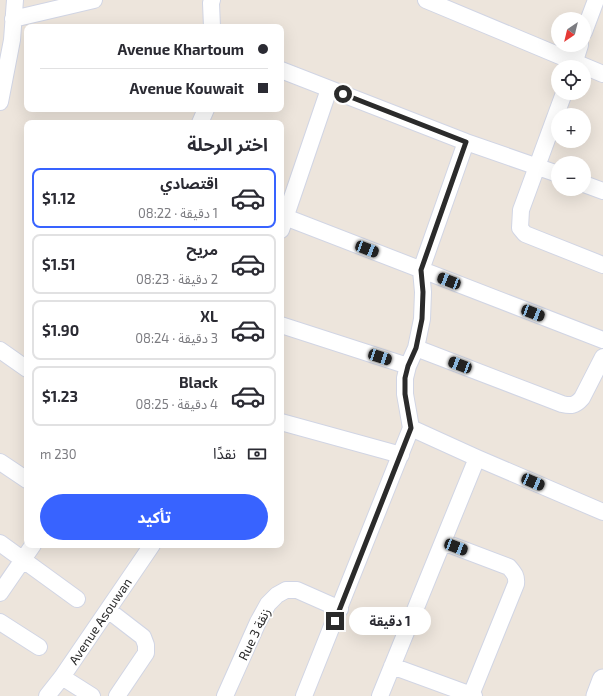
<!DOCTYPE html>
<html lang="ar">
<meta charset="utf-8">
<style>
body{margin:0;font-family:"Exo 2","Noto Sans Arabic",sans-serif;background:#f2f2f3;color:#2b2b33;direction:rtl;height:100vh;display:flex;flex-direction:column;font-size:15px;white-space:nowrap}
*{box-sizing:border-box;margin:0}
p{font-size:13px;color:#7c7c81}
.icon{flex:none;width:22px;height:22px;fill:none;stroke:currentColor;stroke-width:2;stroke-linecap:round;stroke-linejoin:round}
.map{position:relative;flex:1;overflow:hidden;direction:ltr}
.drawer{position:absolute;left:24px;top:120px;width:260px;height:428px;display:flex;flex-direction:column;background:#fff;border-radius:8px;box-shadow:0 4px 16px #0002;direction:rtl}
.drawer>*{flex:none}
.banner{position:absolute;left:24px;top:24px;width:260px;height:88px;border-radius:8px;box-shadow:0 4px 16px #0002;direction:rtl;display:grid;align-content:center;height:88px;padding:0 16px;background:#fff}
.needle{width:26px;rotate:215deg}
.buttons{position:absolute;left:551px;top:12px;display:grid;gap:8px}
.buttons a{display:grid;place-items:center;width:40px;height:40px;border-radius:50%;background:#fff;box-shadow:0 4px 16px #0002;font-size:20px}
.end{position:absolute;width:18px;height:18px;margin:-9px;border:5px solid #2b2b2b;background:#fff;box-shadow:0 0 0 2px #fff}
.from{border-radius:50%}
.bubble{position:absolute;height:28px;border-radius:14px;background:#fff;box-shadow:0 4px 16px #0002;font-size:13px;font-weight:700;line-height:28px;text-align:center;direction:rtl}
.car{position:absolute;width:12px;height:24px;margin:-12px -6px;border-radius:5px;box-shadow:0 0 3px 1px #0007;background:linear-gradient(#222 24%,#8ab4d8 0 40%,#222 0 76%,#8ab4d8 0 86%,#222 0)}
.banner b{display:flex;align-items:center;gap:14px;height:38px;font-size:15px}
.banner b+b{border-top:1px solid #e1e1e2}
.banner i{width:10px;height:10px;background:#2b2b33}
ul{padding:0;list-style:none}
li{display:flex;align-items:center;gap:12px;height:60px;margin:0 8px 6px;padding:0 8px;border:2px solid #e1e1e2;border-radius:8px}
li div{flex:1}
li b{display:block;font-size:15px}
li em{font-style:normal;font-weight:700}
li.current{border-color:#3863ff}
li>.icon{width:36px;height:36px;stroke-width:1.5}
h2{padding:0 16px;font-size:18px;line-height:48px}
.pay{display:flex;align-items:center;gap:10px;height:44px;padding:0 16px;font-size:15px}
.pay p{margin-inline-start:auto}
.primary-button{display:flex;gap:8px;margin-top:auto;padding:8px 16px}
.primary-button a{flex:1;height:46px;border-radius:24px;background:#3863ff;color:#fff;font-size:16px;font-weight:700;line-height:46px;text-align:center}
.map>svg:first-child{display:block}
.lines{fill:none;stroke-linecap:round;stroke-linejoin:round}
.minor-casing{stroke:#d1d5e4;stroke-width:18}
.tertiary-casing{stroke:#d1d5e4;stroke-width:23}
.minor{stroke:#fff;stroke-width:16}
.tertiary{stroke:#fff;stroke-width:21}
.route{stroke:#2b2b2b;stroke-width:5}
.labels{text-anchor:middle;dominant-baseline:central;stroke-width:3.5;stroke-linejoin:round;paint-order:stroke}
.street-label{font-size:13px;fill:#2b2b2b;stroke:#fff}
</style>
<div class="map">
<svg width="603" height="696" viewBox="0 0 603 696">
<rect width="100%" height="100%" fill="#ede5dc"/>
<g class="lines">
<!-- minor casing -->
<g class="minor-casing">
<path id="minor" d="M212 0 211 3 212 27
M426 0 603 74
M13 19 94 0
M584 32 596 0
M573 67 580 45
M281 70 466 142 558 174
M564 93 521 210 520 228 525 234 603 265
M0 102 12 40 15 0
M200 123 206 109
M584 184 603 191
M285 217 603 340
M281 230 329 89
M281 325 408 366
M416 348 562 404C571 406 575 406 582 398L603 357
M0 350 27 369
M281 422 401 455
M411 428 477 458 603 512
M0 462 27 480
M443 542 509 567C514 573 517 576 516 584L471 695
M0 543 77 599
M0 593 33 545
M108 610 143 637 146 645V653L117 696
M0 622 39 647
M392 666 474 696
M62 677 92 696
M47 696 62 677 152 545
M225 696 258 622 268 604 277 595 286 590H297L340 609
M304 696 411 428 405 394V378L408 366 416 348 422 319 423 292 421 270 466 142
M380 696 477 458"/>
</g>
<!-- tertiary casing -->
<g class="tertiary-casing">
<path id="tertiary" d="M597 696 603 680"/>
</g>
<!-- minor -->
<use href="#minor" class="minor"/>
<!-- tertiary -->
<use href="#tertiary" class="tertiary"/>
</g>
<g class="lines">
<!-- route -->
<path class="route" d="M335 621 411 428 405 394V378L408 366 416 348 422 319 423 292 421 270 466 142 343 94"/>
</g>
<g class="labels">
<!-- street labels -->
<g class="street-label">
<text transform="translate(100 621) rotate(-56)">Avenue Asouwan</text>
<text transform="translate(254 634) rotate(-64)">Rue 3 زنقة</text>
</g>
</g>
</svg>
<div class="buttons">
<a><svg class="needle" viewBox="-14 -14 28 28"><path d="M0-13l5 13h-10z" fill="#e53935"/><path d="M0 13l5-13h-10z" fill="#7c7c81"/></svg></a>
<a><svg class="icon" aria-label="locate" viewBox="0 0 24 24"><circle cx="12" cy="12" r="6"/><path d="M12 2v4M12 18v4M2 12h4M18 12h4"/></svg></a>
<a>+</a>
<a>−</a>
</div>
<i class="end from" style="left:343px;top:94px"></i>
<i class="end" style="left:335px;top:621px"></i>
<div class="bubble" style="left:349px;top:607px;width:82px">1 دقيقة</div>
<i class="car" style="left:367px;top:249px;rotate:111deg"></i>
<i class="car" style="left:449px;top:281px;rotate:291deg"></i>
<i class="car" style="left:533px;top:313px;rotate:111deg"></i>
<i class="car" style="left:380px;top:357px;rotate:108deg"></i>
<i class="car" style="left:460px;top:365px;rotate:291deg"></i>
<i class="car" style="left:533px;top:482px;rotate:113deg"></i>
<i class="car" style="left:456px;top:547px;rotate:111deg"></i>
<div class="banner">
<b><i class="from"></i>Avenue Khartoum</b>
<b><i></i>Avenue Kouwait</b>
</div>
<section class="drawer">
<h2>اختر الرحلة</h2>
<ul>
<li class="current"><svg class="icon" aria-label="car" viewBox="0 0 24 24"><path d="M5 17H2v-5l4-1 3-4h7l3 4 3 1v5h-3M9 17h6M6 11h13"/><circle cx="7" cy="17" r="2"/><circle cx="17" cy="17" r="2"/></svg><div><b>اقتصادي</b><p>1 دقيقة · 08:22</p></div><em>$1.12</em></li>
<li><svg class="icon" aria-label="car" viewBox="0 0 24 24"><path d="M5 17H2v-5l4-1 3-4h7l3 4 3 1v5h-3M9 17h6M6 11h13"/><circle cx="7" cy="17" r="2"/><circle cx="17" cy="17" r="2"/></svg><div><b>مريح</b><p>2 دقيقة · 08:23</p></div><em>$1.51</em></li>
<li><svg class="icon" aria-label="car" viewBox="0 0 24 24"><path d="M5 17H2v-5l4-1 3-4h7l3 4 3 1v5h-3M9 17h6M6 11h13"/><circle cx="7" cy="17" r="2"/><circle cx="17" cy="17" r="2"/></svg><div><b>XL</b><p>3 دقيقة · 08:24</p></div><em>$1.90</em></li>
<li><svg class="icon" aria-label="car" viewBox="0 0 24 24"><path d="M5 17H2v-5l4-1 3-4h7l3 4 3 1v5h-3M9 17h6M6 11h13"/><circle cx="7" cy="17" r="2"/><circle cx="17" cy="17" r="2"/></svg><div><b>Black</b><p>4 دقيقة · 08:25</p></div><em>$1.23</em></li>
</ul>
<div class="pay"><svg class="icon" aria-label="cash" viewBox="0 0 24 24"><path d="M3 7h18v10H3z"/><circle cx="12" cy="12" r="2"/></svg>نقدًا<p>230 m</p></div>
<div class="primary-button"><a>تأكيد</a></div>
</section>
</div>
